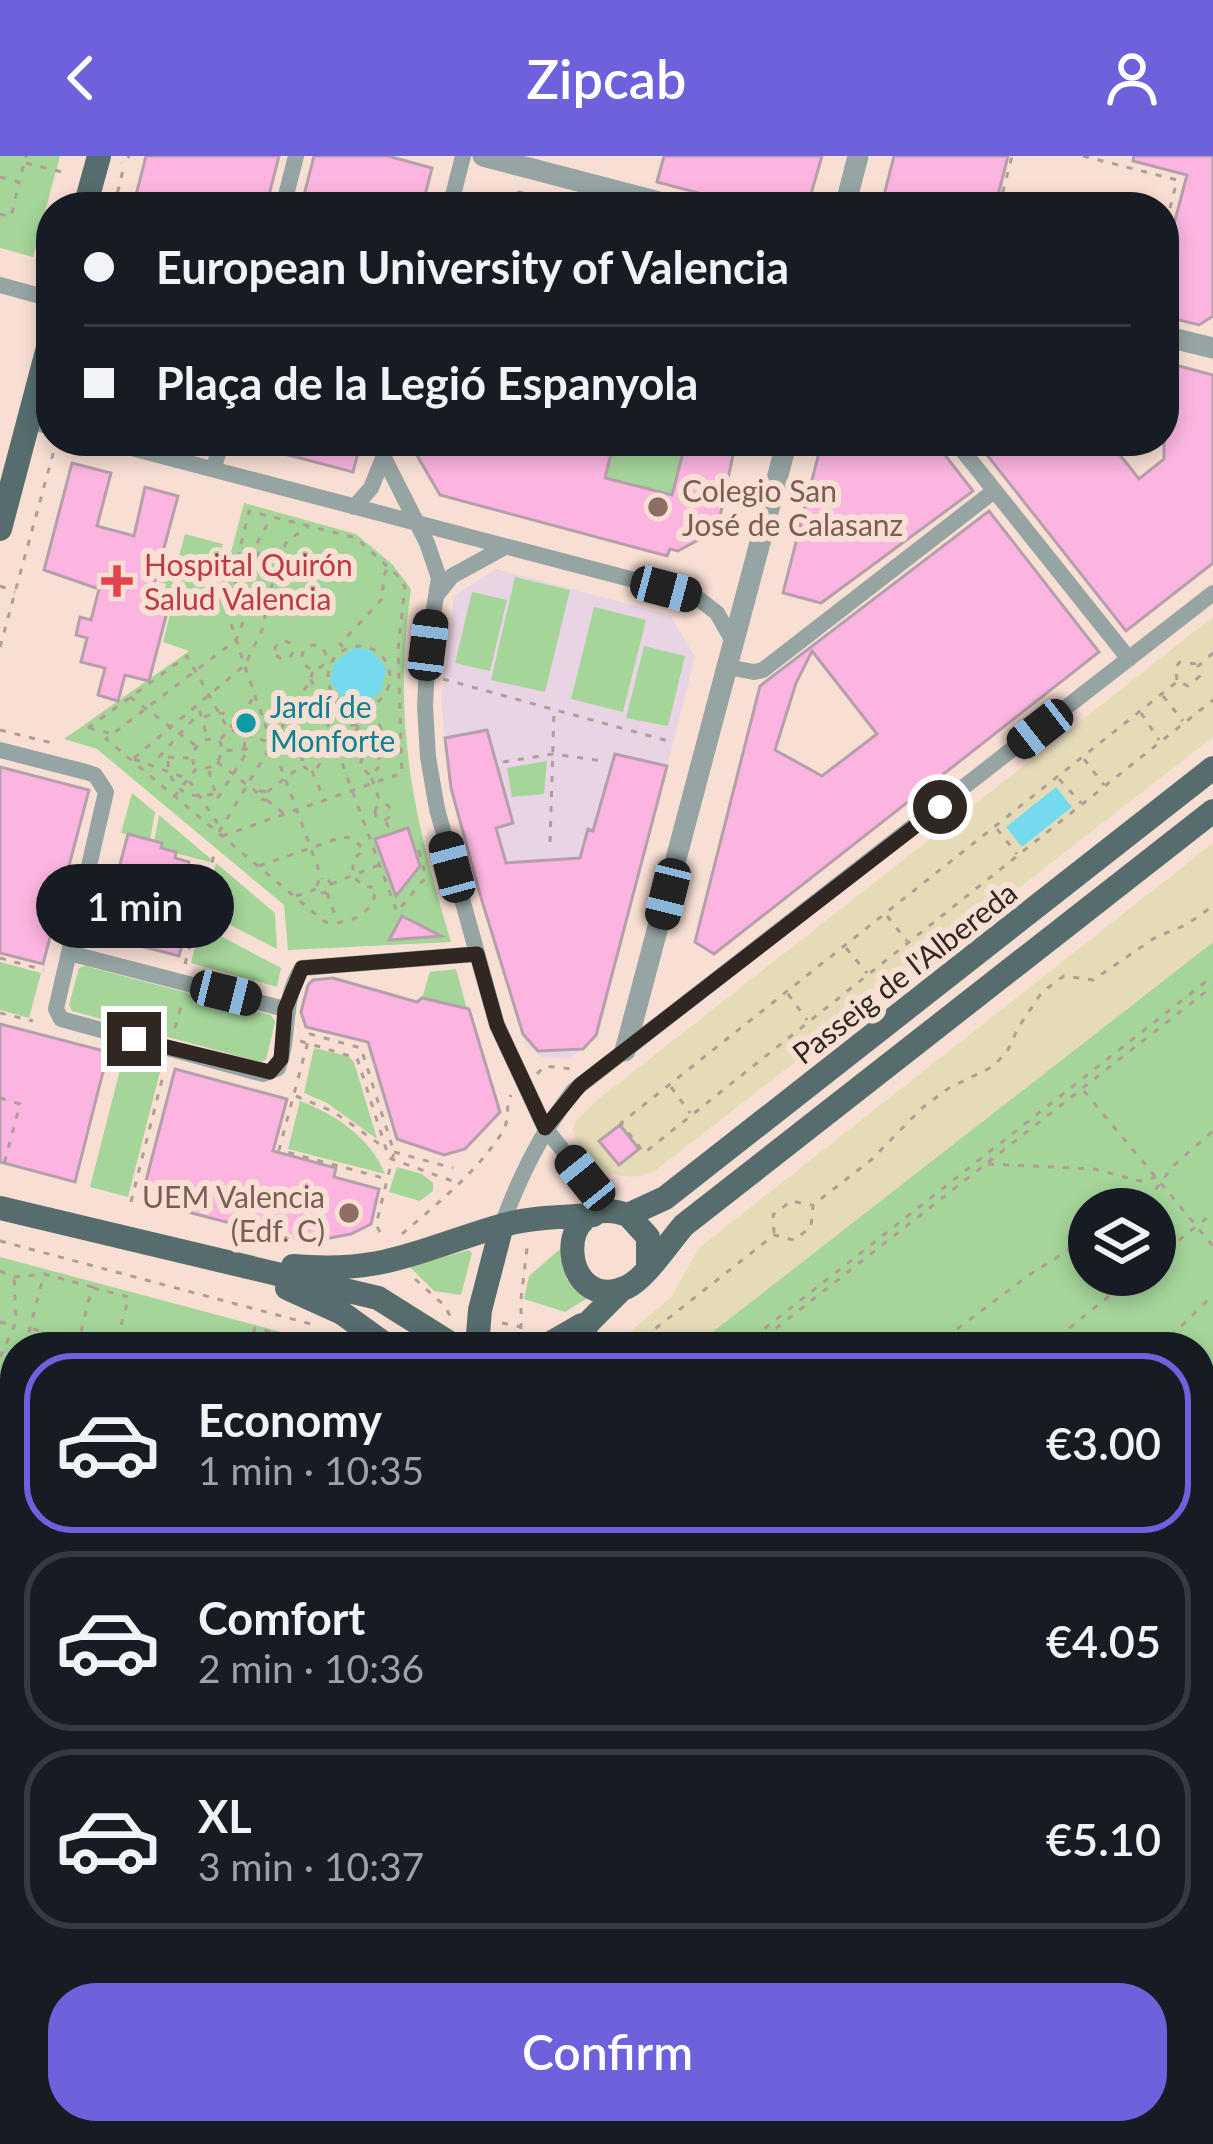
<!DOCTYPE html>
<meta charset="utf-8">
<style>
body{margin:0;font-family:Lato,sans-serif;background:#20242c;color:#f1f3f6;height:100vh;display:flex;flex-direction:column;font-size:45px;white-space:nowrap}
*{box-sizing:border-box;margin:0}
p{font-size:39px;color:#9ea1a6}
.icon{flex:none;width:66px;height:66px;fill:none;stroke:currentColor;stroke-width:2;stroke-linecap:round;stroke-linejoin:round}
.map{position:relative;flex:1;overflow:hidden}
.sheet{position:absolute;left:0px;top:1176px;width:1215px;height:813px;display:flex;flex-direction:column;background:#171b24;border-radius:48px 48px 0 0;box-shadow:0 6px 18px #0003}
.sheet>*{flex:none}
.banner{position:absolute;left:36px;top:36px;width:1143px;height:264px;border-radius:48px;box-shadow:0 6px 18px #0003;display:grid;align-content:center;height:264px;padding:0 48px;background:#171b24}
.controls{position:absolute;left:1068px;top:1032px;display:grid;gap:24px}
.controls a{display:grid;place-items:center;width:108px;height:108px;border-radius:50%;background:#171b24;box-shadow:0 6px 18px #0003;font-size:60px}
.end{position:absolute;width:54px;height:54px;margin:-27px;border:15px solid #302723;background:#fff;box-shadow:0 0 0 6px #fff}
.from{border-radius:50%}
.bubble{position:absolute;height:84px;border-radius:42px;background:#171b24;box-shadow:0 6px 18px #0003;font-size:39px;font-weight:600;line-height:84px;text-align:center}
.car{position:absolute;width:36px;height:72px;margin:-36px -18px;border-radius:15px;box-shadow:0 0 9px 3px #0007;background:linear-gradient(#222 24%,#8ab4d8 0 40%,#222 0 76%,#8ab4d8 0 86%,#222 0)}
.banner b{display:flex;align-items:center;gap:42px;height:114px;font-size:45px}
.banner b+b{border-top:3px solid #363941}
.banner i{width:30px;height:30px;background:#f1f3f6}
ul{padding:21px 0 0;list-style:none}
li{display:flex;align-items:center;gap:36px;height:180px;margin:0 24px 18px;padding:0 24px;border:6px solid #363941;border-radius:48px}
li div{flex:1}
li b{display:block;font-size:45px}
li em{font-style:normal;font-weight:600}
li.selected{border-color:#6d61dc}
li>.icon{width:108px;height:108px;stroke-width:1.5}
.cta{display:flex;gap:24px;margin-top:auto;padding:24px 48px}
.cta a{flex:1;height:138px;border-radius:48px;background:#6d61dc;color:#fff;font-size:48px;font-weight:600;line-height:138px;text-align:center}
header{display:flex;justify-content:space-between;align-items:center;height:156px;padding:0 48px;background:#6d61dc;color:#fff;font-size:54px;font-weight:600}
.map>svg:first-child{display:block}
.education{fill:#e8d4e4}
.green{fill:#a5d599;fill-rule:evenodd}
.sand{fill:#e5dcb7}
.water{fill:#75daee}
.building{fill:#fcb5e0;stroke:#b59fab;stroke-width:3;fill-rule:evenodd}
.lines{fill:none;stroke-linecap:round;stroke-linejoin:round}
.path{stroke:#b19d95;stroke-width:3;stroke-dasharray:6 9;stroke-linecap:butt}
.pedestrian{stroke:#97a4a4;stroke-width:12}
.minor{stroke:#97a4a4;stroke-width:16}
.tertiary{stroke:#97a4a4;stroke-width:21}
.secondary{stroke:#718484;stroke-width:24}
.primary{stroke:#576d6d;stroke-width:24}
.route{stroke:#302723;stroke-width:15}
.education-dot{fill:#8d6e63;stroke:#f8dfd4;stroke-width:4.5}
.health-dot{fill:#e0444e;stroke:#f8dfd4;stroke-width:4.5}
.culture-dot{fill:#0f9aa8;stroke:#f8dfd4;stroke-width:4.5}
.labels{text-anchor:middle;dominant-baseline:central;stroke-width:12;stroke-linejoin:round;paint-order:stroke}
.education-label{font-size:30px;fill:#785e54;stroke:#f8dfd4;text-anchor:start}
.health-label{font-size:30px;fill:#be3a42;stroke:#f8dfd4;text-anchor:start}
.culture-label{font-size:30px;fill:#0d838f;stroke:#f8dfd4;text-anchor:start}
.street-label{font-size:30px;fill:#302723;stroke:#f8dfd4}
</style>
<header><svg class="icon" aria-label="back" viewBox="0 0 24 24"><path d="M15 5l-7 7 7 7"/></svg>Zipcab<svg class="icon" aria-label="person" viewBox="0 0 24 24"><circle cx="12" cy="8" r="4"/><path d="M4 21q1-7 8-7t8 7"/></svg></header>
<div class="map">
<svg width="1213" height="1988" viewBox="0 0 1213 1988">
<rect width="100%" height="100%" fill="#f8dfd4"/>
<!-- education -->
<path class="education" d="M496 413 670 459 695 501 598 881 569 903 541 901 525 886 451 632 441 545 454 440Z"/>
<!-- green -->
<path class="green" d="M0 0H60L33 101 0 92Z
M614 285H640L683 296 672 339 605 322Z
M244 347 356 378 393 409 411 433C392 569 413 657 451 786L288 794 284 749 97 593 64 583 189 495 163 486 174 443 164 436 166 428 159 426 162 413 175 415 185 378 223 388 218 404H214L204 444 217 449Z
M515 421 570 434 545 536 491 524Z
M472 436 507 444 490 515 455 507Z
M594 451 646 464 623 556 571 543Z
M644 490 685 500 668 570 626 562Z
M547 605 544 638 512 641 507 612Z
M132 637 155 656 150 685 121 677Z
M159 659 211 703 210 706 159 693 154 686Z
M216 707 275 757 277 793 205 756Z
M200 769 281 812 277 831 191 807Z
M1213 786V1360L1200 1373V1191H693ZM1089 1053H1155V1119H1089Z
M0 806 41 817 29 862 0 854Z
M85 810 271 859 275 866 266 904 260 906 72 855 69 849 79 812Z
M456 813 467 853 422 842 430 816Z
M314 892 348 900 354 906 377 983 327 947 304 937Z
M124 898 162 908 128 1041 90 1031Z
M300 945C335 958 371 982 385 1018L288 993Z
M397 1011 422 1018 433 1027V1035L420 1045 389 1036Z
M560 1093 567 1124 589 1141 565 1156 524 1143 529 1120Z
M469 1094 472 1097 461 1139 434 1135 410 1111Z
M0 1101 338 1191H15V1922L0 1916Z
M135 1974H609L600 1988H130Z"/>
<!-- sand -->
<path class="sand" d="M1213 461V581L656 1014C622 1032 582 1011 573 973L576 965 596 945Z
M1213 687V786L693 1191H598L630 1176 672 1140 699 1092Z
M14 1383H15V1580L0 1576V1435Z"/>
<!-- water -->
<path class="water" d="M355 491 373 496 386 512 382 534 365 549 343 543 330 525 334 507Z
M1056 631 1072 651 1022 691 1006 671Z"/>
<!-- building -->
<path class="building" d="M146 0H279L266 51H133Z
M314 0H388L432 12 422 51H301Z
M664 0H822L811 38 789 51H751L657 26Z
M894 0H1008L995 51H881Z
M1134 0H1213V160L1199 169 1164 160V106L1187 19 1133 5Z
M519 36 556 45V51H495Z
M1164 206 1213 219V407L1126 475 976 285H1109L1139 323 1164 303Z
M254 285H361L353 316 254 290Z
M418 285H529L582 298 583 285H614L605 322 672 339 686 285H736L718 370 713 369 711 377 678 395 670 393 667 400 440 339 415 296Z
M822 285H934L973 335 821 447 783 437Z
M72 307 111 317 97 370 134 380 145 331 178 340 148 451 167 456 149 525 125 519 118 545 98 539 105 512 81 506 87 482 76 479 80 461 91 464 99 433 44 414Z
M989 355 1099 496 714 798 695 786 760 530ZM812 495 877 578 822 620 775 594 796 527Z
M214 403 229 407 218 449 204 445Z
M487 574 513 667 496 672 506 707 580 702 588 673 593 675 615 598 667 610 596 879 583 893 538 895 523 878 479 735 451 632 445 582Z
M0 611 89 634 43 808 0 797Z
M408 672 420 710 396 740 375 683Z
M128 678 162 687 161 692 176 696 175 702 189 706 188 712 202 716 179 800 101 780Z
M402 760 441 780 389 784Z
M333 822 417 846 422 842 469 853 500 956 465 993 444 999 397 983 368 886 306 871 301 856 308 829 313 824Z
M0 868 108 896 75 1026 0 1006Z
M175 913 287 943 273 995 336 1012 334 1021 379 1033 371 1068 351 1078 314 1085 276 1079 141 1044Z
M620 969 639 993 619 1009 599 985Z
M843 1974 895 1978V1988H810L809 1984Z
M1013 1974H1064L1056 1988H1025Z
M1095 1974H1176L1175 1988H1089Z"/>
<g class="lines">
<!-- path -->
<path class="path" d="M1083 0 1177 24 1164 76
M128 2 129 0
M26 7 62 16
M0 21 19 26 26 0
M114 51 123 14 121 7
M999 51 1012 0
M0 58 11 61 19 26
M0 430 15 436
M238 440 270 437
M275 494a9 9 0 1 1 18 0a9 9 0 1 1-18 0Z
M302 501a12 12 0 1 1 24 0a12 12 0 1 1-24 0Z
M328 521a31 31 0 1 1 62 0a31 31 0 1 1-62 0Z
M0 491 56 287
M343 491 340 488 383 442V422L387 413
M1213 497 1198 510 1200 520 1188 530 1178 525 621 967 644 997 1213 544
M311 523 397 756 426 721 419 695 427 692
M443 523 672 586
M1177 524 1175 512 1180 506 1197 508
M1163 540 1183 565
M130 541 195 589
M337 545 340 562 351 569H359
M1141 557 1159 584
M291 560 305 596
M204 561C230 550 249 564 244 592
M357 575a12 12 0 1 1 24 0a12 12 0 1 1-24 0Z
M88 572 187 500 228 573 272 587
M89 572 109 577
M0 574 56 588
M221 583 256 539
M376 584 374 594 382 607 371 620 381 649
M365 587 360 610 370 619
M302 605a9 9 0 1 1 18 0a9 9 0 1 1-18 0Z
M320 599 359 580
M134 602 245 509 262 474 277 406 287 385 308 371
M189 602 159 601 200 556 207 581
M134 603 188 623 220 671
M1084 603 1104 629
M168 605C169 632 188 645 213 638
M217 606 258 637
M503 606 553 598 603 605
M209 615 217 643 249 593 222 595
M312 615 324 643
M1059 623 1081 647
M260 635 267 636V644L259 643Z
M267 636 303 609
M174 641 196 613C213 615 228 600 219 584 201 578 186 597 196 613
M267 644 283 657
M375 656a8 8 0 1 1 16 0a8 8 0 1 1-16 0Z
M386 666 391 677
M997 673 1017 698
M219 676 311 523 313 513
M222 680C282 659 342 638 402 617L398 493 405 431 397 419 356 382 249 355 235 413 236 440 227 455C255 546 290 634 322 723
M550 686 554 556
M259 710 342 681 353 682 364 694 353 703V720L364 731H375C377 757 348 770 325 766L106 583 236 484 263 416 256 389 268 367 266 360
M317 730a7 7 0 1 1 14 0a7 7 0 1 1-14 0Z
M331 728 379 709
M327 737 337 765
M296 740 316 733
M887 760 907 785
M846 792 867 817
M0 802 44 814
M185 808 214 699
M788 838 807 864
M0 857 33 865
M175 872 182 847
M300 885 357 902 389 1002 455 1026
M537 918 545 910 572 913
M671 931 690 957
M1084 935 1213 1090
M296 940 334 956 385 992
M0 942 20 948 3 1012
M394 996 453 1012
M988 1008 1094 1013 1140 1025 1156 1021
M131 1046 166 908
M1133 1053 1152 1038 1173 1010 1213 975
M380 1076 376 1069 394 996 361 892 310 878 279 994 387 1023
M774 1077 773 1059 791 1045 811 1049
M402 1078C437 1048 479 1014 503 975 510 963 505 951 511 939
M0 1085 311 1168
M1155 1103 1213 1057
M0 1115 14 1121 44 1118
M415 1123 444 1149 452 1163
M93 1132 129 1141 115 1191
M0 1166 15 1169
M502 1167 521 1171
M33 1173 64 1182
M521 1188V1143L528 1084
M25 1191 44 1118 92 1131 80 1180
M64 1191 67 1177 91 1183 89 1191
M248 1191 255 1172 326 1191
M632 1191 774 1079 794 1084 811 1071 813 1049 871 1004 922 952 949 932 992 911 1007 896 1018 872 1042 836 1064 820 1093 824 1156 781 1186 769 1213 750
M741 1191 1213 820
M752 1191 1213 830
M933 1191 1032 1117 1089 1081
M1046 1191 1135 1119
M1160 1191 1213 1139
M0 1201 16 1166 14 1121
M0 1219 15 1223
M0 1284 15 1229
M0 1297 15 1301
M1200 1338 1213 1329
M0 1368 15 1372
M0 1479 15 1427
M0 1501 15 1497
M0 1540 15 1544
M0 1614 15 1633
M1200 1685H1213
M0 1686 15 1687
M1200 1689 1213 1690
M0 1709 12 1687
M0 1818 15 1824
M0 1829 12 1808 15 1809
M15 1837 6 1862 15 1886
M0 1852 15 1857
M0 1891 13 1886
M0 1907 15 1914
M146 1988 153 1974
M207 1988 216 1974
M302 1988 311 1974
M350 1988 359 1974
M387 1988 396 1974
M487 1988 496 1974
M588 1988 598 1974
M602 1988 612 1974
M627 1988 640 1974"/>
<!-- pedestrian -->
<path class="pedestrian" d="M1200 1938 1213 1939
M1070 1988 1078 1974
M1185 1988 1187 1974"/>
<!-- minor -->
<path class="minor" d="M283 51 296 0
M450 51 463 0
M0 129 51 143
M29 265 51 271
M105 285 695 440 717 457 733 485
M955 285 1129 503
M385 304 427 387 439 422 428 489 425 550 428 601 437 653 497 869 545 972 612 1055
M214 313 221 285
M354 351 371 332 390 285
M436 440 452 420 505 391
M727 511 754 516 763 514 994 335
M0 594 86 616 95 619 106 636 56 853 61 863 263 918 278 912C291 878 281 844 302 812L477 798
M69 797 285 853
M502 1069C520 1019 541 978 573 935L1213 437
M1200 1866H1213
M939 1974 1001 1982 1012 1988
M732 1988 791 1974"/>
<!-- tertiary -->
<path class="tertiary" d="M483 0 678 51
M845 51 858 0
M1164 180 1213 192
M625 895 787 285"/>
<!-- secondary -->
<path class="secondary" d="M1200 1661 1213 1660"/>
<!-- primary -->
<path class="primary" d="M85 51 99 0
M0 373 51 180
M0 1052 378 1142 456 1191
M628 1059 665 1042 1213 612
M293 1110C384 1118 418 1094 500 1070 530 1061 562 1061 593 1059
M648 1110V1081L628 1059C548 1031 560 1162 627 1131 645 1123 669 1086 684 1069L1213 655
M287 1132 342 1157 389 1191
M477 1191 480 1154 502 1069
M544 1191 582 1169
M572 1191 590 1165 621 1134
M1200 1403 1213 1391
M96 1988 102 1974
M665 1988 679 1974"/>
</g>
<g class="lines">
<!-- route -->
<path class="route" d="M134 883 270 916 281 903 285 853 302 812 477 798 497 869 545 972 580 929 940 651"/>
</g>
<!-- markers -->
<g class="education-dot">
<circle cx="658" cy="351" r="12"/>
<circle cx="349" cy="1057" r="12"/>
</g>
<path class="health-dot" d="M111 407h12v12h12v12h-12v12h-12v-12h-12v-12h12z"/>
<circle class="culture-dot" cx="246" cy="567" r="12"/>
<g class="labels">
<!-- education labels -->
<g class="education-label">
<text x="682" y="334">Colegio San<tspan x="682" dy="34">José de Calasanz</tspan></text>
<text x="325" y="1040" text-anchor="end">UEM Valencia<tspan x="325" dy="34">(Edf. C)</tspan></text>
</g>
<!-- health labels -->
<g class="health-label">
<text x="144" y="408">Hospital Quirón<tspan x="144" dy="34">Salud Valencia</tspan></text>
</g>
<!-- culture labels -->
<g class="culture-label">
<text x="270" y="550">Jardí de<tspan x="270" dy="34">Monforte</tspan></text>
</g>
<!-- street labels -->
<g class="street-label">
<text transform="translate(904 816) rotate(-38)">Passeig de l'Albereda</text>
</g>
</g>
</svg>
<div class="controls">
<a><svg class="icon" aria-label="layers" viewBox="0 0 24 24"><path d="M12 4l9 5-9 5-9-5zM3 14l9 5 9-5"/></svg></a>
</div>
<i class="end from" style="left:940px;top:651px"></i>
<i class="end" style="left:134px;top:883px"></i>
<div class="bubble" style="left:36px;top:708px;width:198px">1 min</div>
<i class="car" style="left:666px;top:433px;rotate:105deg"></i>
<i class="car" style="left:428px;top:489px;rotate:7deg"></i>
<i class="car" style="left:1040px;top:573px;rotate:232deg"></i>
<i class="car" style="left:452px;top:711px;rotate:345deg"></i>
<i class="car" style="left:668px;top:738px;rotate:194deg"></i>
<i class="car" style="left:226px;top:837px;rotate:104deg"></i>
<i class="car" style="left:585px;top:1022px;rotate:321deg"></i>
<div class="banner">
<b><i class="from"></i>European University of Valencia</b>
<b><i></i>Plaça de la Legió Espanyola</b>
</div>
<section class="sheet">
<ul>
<li class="selected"><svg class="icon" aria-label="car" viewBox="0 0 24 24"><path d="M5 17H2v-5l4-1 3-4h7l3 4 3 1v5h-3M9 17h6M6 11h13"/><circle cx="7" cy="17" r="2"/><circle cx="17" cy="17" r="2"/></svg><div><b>Economy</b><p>1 min · 10:35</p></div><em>€3.00</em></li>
<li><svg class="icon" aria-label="car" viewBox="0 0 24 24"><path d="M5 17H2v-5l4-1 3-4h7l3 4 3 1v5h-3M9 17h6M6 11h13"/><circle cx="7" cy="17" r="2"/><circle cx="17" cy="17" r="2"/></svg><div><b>Comfort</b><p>2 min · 10:36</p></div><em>€4.05</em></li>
<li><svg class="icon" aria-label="car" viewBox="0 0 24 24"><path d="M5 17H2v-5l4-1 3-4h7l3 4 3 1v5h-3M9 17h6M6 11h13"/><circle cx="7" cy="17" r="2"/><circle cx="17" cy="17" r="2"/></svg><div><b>XL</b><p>3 min · 10:37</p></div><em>€5.10</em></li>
</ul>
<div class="cta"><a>Confirm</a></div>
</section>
</div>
